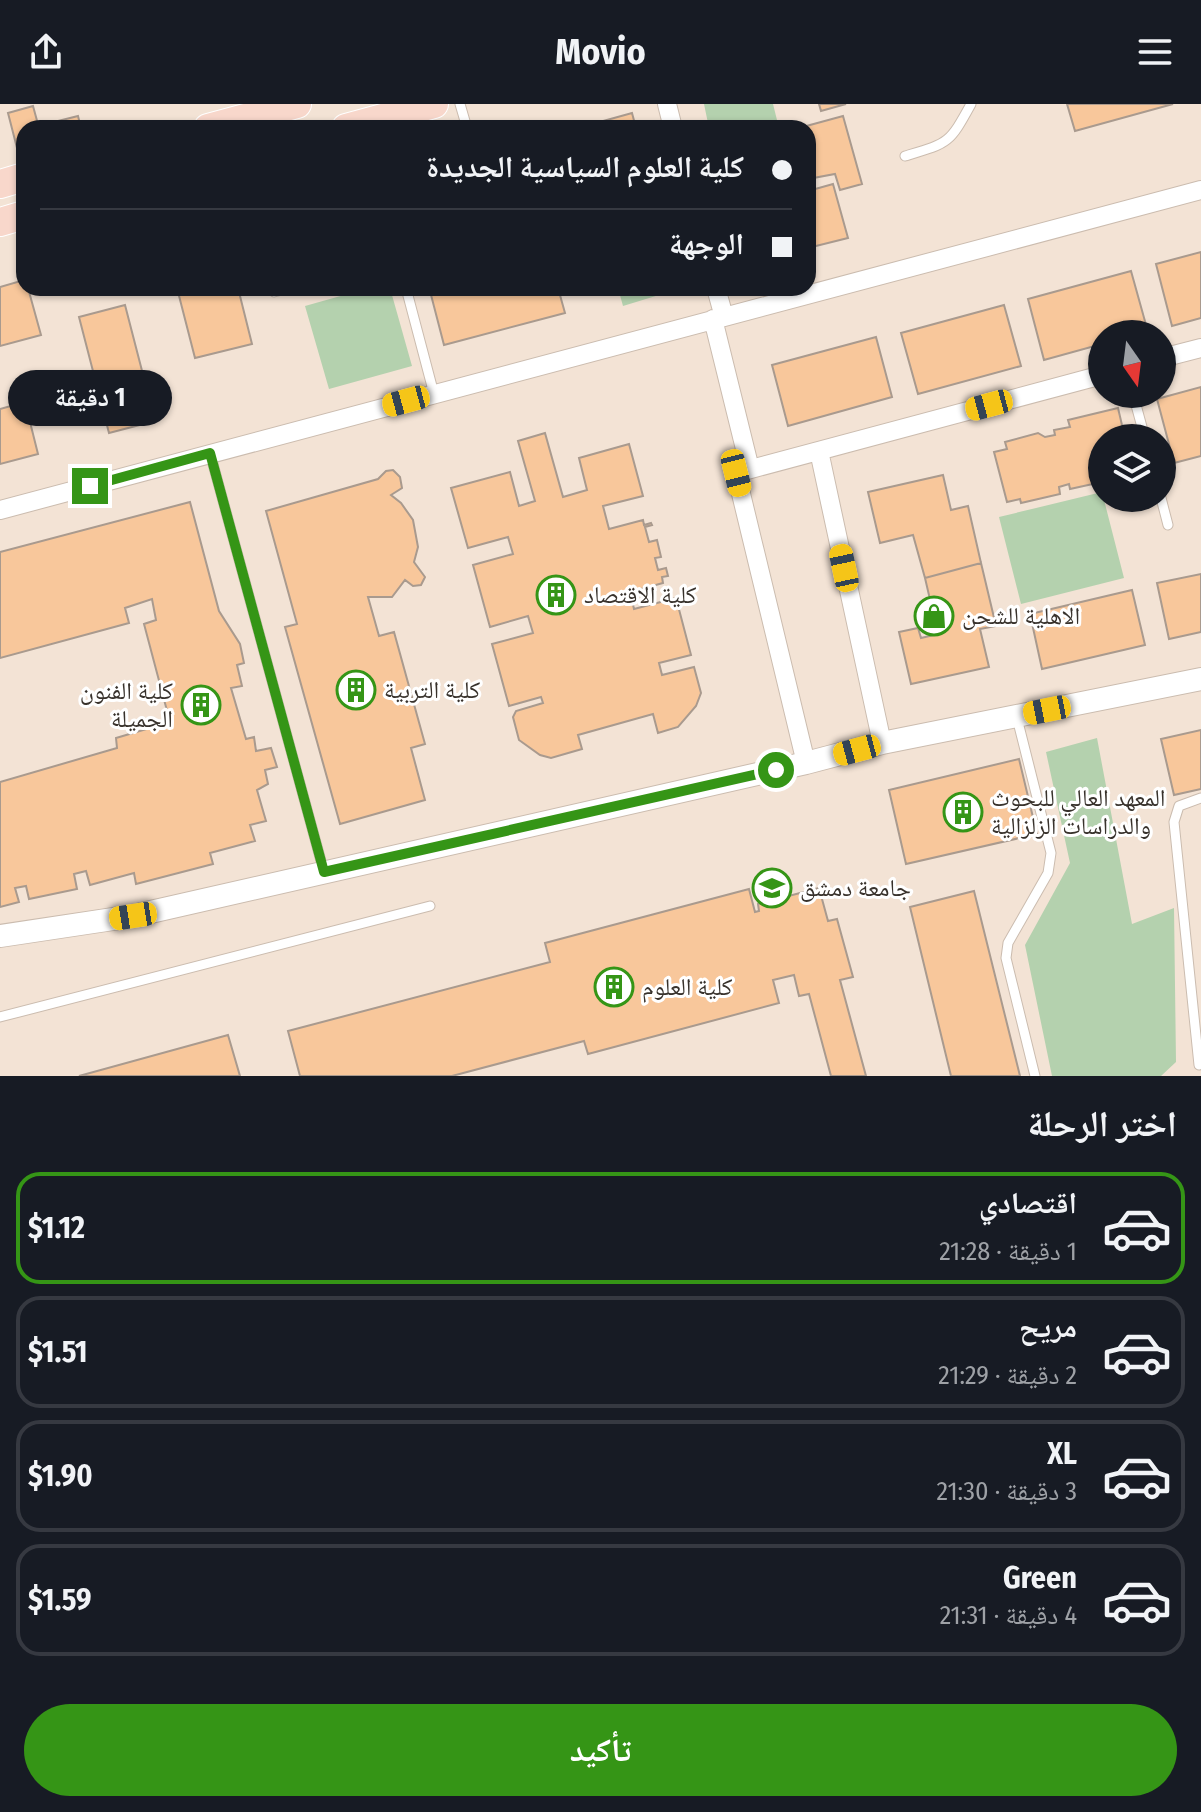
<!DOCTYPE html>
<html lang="ar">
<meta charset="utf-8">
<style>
body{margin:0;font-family:"Fira Sans Condensed","Noto Naskh Arabic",sans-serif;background:#20242c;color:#f1f3f6;direction:rtl;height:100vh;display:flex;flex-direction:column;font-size:30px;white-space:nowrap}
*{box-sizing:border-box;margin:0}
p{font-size:26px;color:#9ea1a6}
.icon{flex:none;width:44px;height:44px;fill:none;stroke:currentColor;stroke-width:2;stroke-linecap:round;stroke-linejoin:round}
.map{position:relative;height:972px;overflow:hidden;direction:ltr}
.sheet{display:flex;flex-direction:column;background:#171b24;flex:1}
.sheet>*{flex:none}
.hud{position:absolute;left:16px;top:16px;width:800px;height:176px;border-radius:24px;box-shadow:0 2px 6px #0004;direction:rtl;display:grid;align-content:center;height:176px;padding:0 24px;background:#171b24}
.needle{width:52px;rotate:166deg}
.tools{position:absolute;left:1088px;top:216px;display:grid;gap:16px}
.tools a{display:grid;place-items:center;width:88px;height:88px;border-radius:50%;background:#171b24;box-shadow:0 2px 6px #0004;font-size:40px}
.end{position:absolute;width:36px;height:36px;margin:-18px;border:10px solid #359516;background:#fff;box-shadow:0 0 0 4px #fff}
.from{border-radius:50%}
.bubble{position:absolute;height:56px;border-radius:28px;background:#171b24;box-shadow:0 2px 6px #0004;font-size:26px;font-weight:700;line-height:56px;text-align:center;direction:rtl}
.car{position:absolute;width:24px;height:48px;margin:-24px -12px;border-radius:10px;box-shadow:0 0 6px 2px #0007;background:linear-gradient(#f5c518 24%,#345 0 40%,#f5c518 0 76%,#345 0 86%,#f5c518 0)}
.hud b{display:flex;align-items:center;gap:28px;height:76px;font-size:30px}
.hud b+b{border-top:2px solid #363941}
.hud i{width:20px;height:20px;background:#f1f3f6}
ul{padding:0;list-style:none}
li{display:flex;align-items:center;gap:24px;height:112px;margin:0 16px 12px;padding:0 8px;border:4px solid #363941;border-radius:24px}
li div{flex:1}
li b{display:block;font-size:30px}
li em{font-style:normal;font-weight:700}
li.active{border-color:#359516}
li>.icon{width:72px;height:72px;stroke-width:1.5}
h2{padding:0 24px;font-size:36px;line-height:96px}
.action{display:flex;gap:16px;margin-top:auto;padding:16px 24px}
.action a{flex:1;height:92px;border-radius:48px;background:#359516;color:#fff;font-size:32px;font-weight:700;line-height:92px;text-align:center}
header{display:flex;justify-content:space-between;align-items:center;height:104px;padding:0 24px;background:#171b24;font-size:36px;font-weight:700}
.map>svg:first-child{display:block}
.green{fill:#b4d1ae}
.building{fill:#f8c79b;stroke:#a99a8e;stroke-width:2}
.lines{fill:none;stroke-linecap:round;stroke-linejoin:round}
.service-casing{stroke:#cbbcaf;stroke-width:11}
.minor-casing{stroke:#cbbcaf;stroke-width:20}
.tertiary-casing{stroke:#cbbcaf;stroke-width:24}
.primary-casing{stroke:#fff;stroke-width:30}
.service{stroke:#fff;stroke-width:9}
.minor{stroke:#fff;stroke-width:18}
.tertiary{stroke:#fff;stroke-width:22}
.primary{stroke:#f8d7cb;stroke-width:28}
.route{stroke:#359516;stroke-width:10}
.labels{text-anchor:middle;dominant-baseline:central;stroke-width:6;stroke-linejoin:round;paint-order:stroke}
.poi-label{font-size:24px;fill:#38322c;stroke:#fff;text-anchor:start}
</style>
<header><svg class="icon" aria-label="menu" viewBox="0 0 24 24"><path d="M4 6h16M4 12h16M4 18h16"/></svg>Movio<svg class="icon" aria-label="share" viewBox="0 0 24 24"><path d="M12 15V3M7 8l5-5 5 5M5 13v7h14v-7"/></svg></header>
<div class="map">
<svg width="1201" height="972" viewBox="0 0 1201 972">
<rect width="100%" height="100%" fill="#f3e3d5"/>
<!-- green -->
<path class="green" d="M704 0H773L779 24H709Z
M369 184H390L412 262 329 285 305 202Z
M618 184H682L623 202Z
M1102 388 1124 474 1021 500 999 413Z
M1097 634 1132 820 1174 804 1176 958 1161 972H1052L1025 841 1070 759 1046 648Z"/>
<!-- building -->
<path class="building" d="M819 0H846L821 7Z
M1067 0H1173L1075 27Z
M33 2 39 24H24V42L17 44 8 9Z
M632 9 636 24H578Z
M78 12 81 24H51L50 19Z
M843 12 862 80 840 86 835 70 808 75V24H799Z
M833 80 848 134 808 144V87Z
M1201 148V214L1172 222 1156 160Z
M1131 167 1148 228 1102 230V240L1044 256 1028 195Z
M24 176V184H28L41 231 0 242V183Z
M177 184H238L252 240 195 254Z
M442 184H558L565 209 444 241 430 187Z
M125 201 155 317 109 329 79 213Z
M1004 201 1021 262 918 290 901 229Z
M876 233 892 293 788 322 772 261Z
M1201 283V352L1174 359 1157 295Z
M25 298 38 350 0 360V305Z
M1118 304 1125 334H1102V378L1070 385 1069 380 1059 383 1060 390 1021 399 1020 395 1007 398 994 348 1007 345 1005 338 1038 329 1045 333 1055 331 1054 326 1070 323 1068 316Z
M545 329 563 393 587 386 579 354 629 340 643 392 603 402 609 425 643 416 644 421 651 419 652 421 645 423 649 438 657 436 661 453 655 454 658 466 666 464 668 472 662 473 663 479 630 488 634 505 676 494 691 551 659 559 662 571 694 563 701 589 696 602 678 623 658 629 653 610 578 631 582 645 551 654 540 651 519 636 513 613 516 607 543 599 541 593 509 602 492 540 533 529 528 512 490 523 473 461 513 450 508 433 468 444 451 384 510 368 519 402 535 397 518 337Z
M393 366 400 373 402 384 391 391 401 399 413 416 418 443 414 458 425 473 421 481 413 482 405 476 392 493H368L379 532 394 528 425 640 411 644 425 696 340 720 285 523 297 520 266 407 378 375 386 367Z
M943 371 951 406 968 402 981 459 925 474 913 431 880 439 868 388Z
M190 398 219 507 240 540 244 559 237 561 242 582 231 584 246 635 254 633 256 647 271 644 277 663 265 666 268 680 257 686 266 717 250 721 255 737 210 749 213 760 136 780 134 769 90 781 86 767 74 770 77 785 29 795 26 782 15 784 19 798 0 803V678L117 644 116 634 170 618 144 520 156 516 152 495 125 504 129 519 0 554V448Z
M981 459 996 522 980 525 989 563 911 580 899 528 918 524 921 534 938 530 925 474Z
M1201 470V528L1169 535 1157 479Z
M1132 486 1145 541 1042 565 1030 510Z
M1201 626V685L1174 691 1161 635Z
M1019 655 1037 730 906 760 889 686Z
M819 784 828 817 837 815 853 873 840 876 866 972H831L809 890 799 892 794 871 773 876 779 899 588 950 584 937 452 972H300L288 927 550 858 545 839 749 785 755 808 759 807 758 800Z
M974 787 1020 972H951L910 803Z
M228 931 240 972H79Z"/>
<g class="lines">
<!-- service casing -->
<g class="service-casing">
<path id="service" d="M460 0 467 24
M905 52C949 39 949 40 971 0
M406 184 434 290
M274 188 290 184
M1133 290 1145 334
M210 349 324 768
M1161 394 1168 421
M1017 614 1051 749 1048 769 1008 839 1006 854 1035 972
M0 913 430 802
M1199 961 1174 718 1179 702 1201 694"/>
</g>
<!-- minor casing -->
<g class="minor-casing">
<path id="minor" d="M667 0 673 24
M716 184 724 213
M713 215 750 365
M1162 254 1201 244
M819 347 882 639
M0 406 1201 86
M806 659 736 369 1102 271"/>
</g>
<!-- tertiary casing -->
<g class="tertiary-casing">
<path id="tertiary" d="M0 832 133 812 806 659 882 639 1201 575"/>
</g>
<!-- primary casing -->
<g class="primary-casing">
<path id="primary" d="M208 24 297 0
M346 24 434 0
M0 80 24 73
M0 118 24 111"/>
</g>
<!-- service -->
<use href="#service" class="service"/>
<!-- minor -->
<use href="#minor" class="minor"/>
<!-- tertiary -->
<use href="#tertiary" class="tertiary"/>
<!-- primary -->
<use href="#primary" class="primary"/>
</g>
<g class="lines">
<!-- route -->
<path class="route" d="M90 382 210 349 324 768 776 666"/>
</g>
<!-- icons -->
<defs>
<g id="building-ring" transform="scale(2)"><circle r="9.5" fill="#fff" stroke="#359516" stroke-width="1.5"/><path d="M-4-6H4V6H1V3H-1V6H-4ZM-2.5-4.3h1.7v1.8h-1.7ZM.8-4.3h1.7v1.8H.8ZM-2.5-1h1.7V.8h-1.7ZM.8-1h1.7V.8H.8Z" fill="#359516"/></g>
<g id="shop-ring" transform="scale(2)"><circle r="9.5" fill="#fff" stroke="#359516" stroke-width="1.5"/><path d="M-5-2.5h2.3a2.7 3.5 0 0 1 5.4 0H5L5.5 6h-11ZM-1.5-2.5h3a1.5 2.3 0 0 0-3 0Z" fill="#359516"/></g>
<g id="university-ring" transform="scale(2)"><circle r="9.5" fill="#fff" stroke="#359516" stroke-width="1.5"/><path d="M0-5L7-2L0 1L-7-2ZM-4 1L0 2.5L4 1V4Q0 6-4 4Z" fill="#359516"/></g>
</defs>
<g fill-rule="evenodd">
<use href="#building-ring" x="556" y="491"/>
<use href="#shop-ring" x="934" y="512"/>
<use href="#building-ring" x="356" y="586"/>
<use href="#building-ring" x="201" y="601"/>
<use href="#building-ring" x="963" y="708"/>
<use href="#university-ring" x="772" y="784"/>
<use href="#building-ring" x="614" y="883"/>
</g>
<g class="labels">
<!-- poi labels -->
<g class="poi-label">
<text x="584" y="491">كلية الاقتصاد</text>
<text x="962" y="512">الاهلية للشحن</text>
<text x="384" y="586">كلية التربية</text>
<text x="173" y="587" text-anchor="end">كلية الفنون<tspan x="173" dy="28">الجميلة</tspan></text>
<text x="991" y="694">المعهد العالي للبحوث<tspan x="991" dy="28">والدراسات الزلزالية</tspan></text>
<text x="800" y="784">جامعة دمشق</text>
<text x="642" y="883">كلية العلوم</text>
</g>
</g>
</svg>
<div class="tools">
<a><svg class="needle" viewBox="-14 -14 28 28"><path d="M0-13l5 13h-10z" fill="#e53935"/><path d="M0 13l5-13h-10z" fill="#9ea1a6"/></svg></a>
<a><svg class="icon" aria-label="layers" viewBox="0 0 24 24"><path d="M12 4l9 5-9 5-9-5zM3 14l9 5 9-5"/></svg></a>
</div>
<i class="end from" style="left:776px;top:666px"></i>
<i class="end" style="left:90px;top:382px"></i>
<div class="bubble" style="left:8px;top:266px;width:164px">1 دقيقة</div>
<i class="car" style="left:406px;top:297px;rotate:255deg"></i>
<i class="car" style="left:989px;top:301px;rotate:255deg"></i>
<i class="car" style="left:736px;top:369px;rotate:166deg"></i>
<i class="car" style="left:844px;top:464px;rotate:348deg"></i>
<i class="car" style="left:1047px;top:606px;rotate:259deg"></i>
<i class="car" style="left:857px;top:646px;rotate:255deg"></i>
<i class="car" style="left:133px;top:812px;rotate:261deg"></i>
<div class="hud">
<b><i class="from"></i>كلية العلوم السياسية الجديدة</b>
<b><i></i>الوجهة</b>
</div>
</div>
<section class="sheet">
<h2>اختر الرحلة</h2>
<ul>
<li class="active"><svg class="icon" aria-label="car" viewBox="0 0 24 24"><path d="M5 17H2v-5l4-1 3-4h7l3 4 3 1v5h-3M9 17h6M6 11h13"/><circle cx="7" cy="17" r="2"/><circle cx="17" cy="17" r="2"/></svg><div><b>اقتصادي</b><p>1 دقيقة · 21:28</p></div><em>$1.12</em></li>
<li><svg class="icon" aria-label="car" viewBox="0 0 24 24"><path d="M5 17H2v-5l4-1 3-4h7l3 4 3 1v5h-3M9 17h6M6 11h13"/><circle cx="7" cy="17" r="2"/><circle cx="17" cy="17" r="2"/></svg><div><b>مريح</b><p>2 دقيقة · 21:29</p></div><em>$1.51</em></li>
<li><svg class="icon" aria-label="car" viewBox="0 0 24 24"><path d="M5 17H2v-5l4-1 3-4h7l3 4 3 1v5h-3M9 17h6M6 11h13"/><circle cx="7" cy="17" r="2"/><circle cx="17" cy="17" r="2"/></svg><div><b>XL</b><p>3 دقيقة · 21:30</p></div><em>$1.90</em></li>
<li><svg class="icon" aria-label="car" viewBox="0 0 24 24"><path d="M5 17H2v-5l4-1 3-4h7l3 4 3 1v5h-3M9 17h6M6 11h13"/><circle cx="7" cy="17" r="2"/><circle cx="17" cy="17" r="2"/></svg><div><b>Green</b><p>4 دقيقة · 21:31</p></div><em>$1.59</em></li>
</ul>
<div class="action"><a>تأكيد</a></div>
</section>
